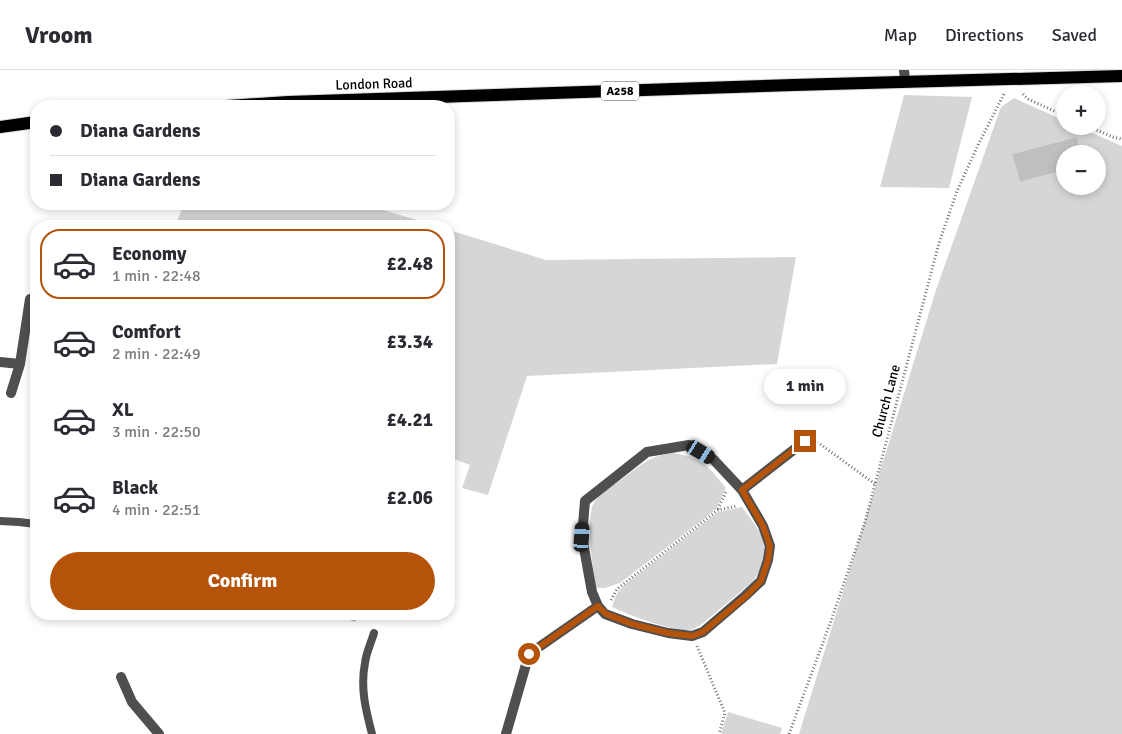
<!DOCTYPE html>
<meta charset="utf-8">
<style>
body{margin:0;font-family:Signika,sans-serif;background:#f7f7f7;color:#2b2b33;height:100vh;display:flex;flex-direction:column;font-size:19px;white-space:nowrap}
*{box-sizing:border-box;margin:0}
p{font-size:16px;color:#7c7c81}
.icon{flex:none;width:28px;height:28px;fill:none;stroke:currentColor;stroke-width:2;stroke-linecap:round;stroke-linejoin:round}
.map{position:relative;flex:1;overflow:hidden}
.sheet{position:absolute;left:30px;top:150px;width:425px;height:400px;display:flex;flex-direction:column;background:#fff;border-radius:20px;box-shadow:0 2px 8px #0003}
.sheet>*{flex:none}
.hud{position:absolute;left:30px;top:30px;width:425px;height:110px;border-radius:20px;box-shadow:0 2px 8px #0003;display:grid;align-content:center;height:110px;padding:0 20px;background:#fff}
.buttons{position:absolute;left:1056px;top:15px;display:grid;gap:10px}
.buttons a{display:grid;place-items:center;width:50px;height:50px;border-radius:50%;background:#fff;box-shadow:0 2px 8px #0003;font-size:25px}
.end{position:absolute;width:22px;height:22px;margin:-11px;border:6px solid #b45309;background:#fff;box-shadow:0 0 0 2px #fff}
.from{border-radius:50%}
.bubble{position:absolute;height:35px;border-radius:18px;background:#fff;box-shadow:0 2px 8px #0003;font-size:16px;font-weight:700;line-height:35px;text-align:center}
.car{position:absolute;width:15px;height:30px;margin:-15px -8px;border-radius:6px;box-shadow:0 0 4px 1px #0007;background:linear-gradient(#222 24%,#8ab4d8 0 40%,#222 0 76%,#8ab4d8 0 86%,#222 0)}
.hud b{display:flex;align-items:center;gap:18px;height:48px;font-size:19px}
.hud b+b{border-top:1px solid #e1e1e2}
.hud i{width:12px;height:12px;background:#2b2b33}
ul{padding:9px 0 0;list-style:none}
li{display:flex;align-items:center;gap:15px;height:70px;margin:0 10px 8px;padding:0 10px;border:2px solid transparent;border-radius:20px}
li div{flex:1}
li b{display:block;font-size:19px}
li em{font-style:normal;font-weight:700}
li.selected{border-color:#b45309}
li>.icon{width:45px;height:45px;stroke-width:1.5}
.action{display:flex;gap:10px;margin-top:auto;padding:10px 20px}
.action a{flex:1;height:58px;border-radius:30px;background:#b45309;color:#fff;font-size:20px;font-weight:700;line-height:58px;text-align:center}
header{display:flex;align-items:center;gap:30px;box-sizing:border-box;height:70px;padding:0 25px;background:#fff;border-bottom:1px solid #e1e1e2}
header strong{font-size:24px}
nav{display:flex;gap:28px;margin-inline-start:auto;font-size:18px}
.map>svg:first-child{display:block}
.green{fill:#d6d6d6;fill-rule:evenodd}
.building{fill:#bfbfbf}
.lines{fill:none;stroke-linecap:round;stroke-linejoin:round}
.primary-casing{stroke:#dbdbdb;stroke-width:14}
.path{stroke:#717171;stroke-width:3;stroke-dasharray:1 2.5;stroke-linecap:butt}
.lane{stroke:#4f4f4f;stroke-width:8}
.street{stroke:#4f4f4f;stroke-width:10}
.primary{stroke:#000;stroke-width:12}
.route{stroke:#b45309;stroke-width:6}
.labels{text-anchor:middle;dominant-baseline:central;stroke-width:4;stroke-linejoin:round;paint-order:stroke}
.shield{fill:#fff;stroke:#4c4c4c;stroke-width:1}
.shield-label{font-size:12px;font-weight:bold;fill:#000}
.street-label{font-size:14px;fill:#000;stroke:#fff}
</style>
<header>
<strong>Vroom</strong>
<nav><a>Map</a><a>Directions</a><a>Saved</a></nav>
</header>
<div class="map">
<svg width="1122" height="664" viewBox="0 0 1122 664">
<rect width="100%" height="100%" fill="#fff"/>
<!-- green -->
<path class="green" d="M904 25 972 27 949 118 880 117Z
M1014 28 1065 51V56H1076L1122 76V664H799L936 220 1001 37ZM1077 67 1080 79 1069 82V84H1098V116H1065V100L1020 112 1012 84Z
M184 134H363L437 156H175Z
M449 160 546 190 796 187 777 294 527 306 488 425 462 418 470 395 449 387Z
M673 383C703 388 707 395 726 418L717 438 705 448 620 513 605 518H596C593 499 584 446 595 431 603 421 616 414 626 406 644 393 650 386 673 383Z
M742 437C763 465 777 481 751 513L702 554C697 557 693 560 687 560 674 562 626 544 612 537L616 525 622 517 718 442Z
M728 642 782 658 780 664H721Z"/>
<!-- building -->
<path class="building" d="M1077 67 1080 79 1065 84V100L1020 112 1012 84Z
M333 544H358L355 552Z"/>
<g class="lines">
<!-- primary casing -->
<g class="primary-casing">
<path id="primary" d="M228 36 288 32 793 15 1122 6
M0 57 36 52"/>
</g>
<!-- path -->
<path class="path" d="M1023 24 1028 29 1065 46
M1087 56 1113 67 1122 69
M817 373 820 374 875 414
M718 439 726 422
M611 530 617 519 718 440 737 436
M697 576 725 643 719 664
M789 664 831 551 865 452 939 173 957 121 979 73 1004 24"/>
<!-- lane -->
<path class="lane" d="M0 451 19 452 36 454
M372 664C366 641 360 618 365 593 366 583 371 573 374 563"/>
<!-- street -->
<path class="street" d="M904 0 905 11
M0 292 20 294 30 229
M11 323 20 294
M689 375 713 389 742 420 763 456 770 476 768 490 761 511 745 526 703 562 692 566 668 563 632 554 605 544 598 536 592 522 582 467 585 431 647 382Z
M742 420 805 371
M121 607 132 632 159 664
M506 664 529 584 598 536"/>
<!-- primary -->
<use href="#primary" class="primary"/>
</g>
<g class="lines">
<!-- route -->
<path class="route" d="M529 584 598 536 606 544 632 554 668 563 692 566 703 562 746 526 761 511 768 490 770 476 763 456 742 420 805 371"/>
</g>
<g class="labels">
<!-- shield labels -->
<rect class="shield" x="601" y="11.5" width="38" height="19" rx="4"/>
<g class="shield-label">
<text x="620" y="21">A258</text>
</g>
<!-- street labels -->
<g class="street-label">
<text transform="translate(374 14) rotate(-2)">London Road</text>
<text transform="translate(886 331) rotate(-75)">Church Lane</text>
</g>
</g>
</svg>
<div class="buttons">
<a>+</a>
<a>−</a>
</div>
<i class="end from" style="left:529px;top:584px"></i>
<i class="end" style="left:805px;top:371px"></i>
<div class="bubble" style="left:764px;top:299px;width:82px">1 min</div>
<i class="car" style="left:701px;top:382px;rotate:121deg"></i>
<i class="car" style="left:582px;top:467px;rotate:4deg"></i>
<div class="hud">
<b><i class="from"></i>Diana Gardens</b>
<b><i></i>Diana Gardens</b>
</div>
<section class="sheet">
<ul>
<li class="selected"><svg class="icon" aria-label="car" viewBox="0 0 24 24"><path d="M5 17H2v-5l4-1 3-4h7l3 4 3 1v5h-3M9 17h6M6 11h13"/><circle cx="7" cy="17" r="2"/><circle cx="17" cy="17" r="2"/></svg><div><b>Economy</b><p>1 min · 22:48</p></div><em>£2.48</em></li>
<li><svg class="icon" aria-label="car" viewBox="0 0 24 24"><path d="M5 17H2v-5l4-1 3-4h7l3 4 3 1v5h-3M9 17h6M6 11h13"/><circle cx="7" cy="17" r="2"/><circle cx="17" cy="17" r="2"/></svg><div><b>Comfort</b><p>2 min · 22:49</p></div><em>£3.34</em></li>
<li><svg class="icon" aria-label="car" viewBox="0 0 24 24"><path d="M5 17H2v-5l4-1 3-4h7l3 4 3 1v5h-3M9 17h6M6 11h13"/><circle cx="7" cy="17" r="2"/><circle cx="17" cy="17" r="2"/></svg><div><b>XL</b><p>3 min · 22:50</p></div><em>£4.21</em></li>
<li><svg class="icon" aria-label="car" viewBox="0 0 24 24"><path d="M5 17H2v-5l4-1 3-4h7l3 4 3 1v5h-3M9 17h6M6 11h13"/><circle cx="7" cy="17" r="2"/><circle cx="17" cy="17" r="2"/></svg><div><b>Black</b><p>4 min · 22:51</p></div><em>£2.06</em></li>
</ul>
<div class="action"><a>Confirm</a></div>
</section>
</div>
